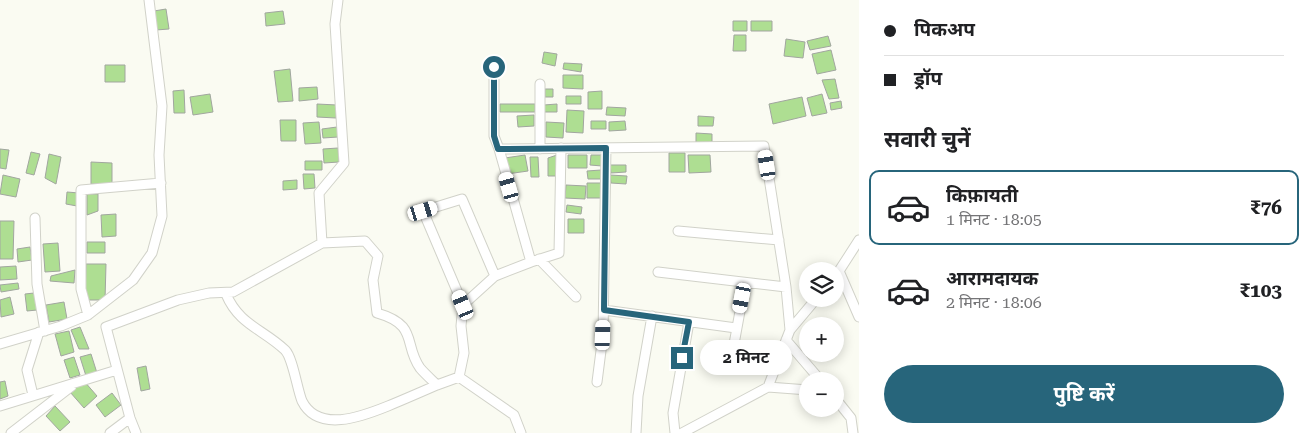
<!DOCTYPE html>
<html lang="hi">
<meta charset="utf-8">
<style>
body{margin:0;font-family:"Roboto Serif","Noto Sans Devanagari",serif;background:#f2f2f2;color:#202124;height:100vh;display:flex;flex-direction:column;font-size:19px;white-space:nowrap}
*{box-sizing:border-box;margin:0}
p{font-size:16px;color:#757577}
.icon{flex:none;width:28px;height:28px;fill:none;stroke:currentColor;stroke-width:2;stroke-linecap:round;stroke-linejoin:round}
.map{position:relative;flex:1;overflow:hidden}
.drawer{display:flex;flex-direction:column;background:#fff;width:450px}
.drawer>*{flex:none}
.hud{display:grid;align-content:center;height:110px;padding:0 25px;background:#fff}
.buttons{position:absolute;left:799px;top:262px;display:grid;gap:10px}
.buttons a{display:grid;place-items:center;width:45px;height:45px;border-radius:50%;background:#fff;box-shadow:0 2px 12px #0003;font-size:25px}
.end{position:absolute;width:22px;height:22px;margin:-11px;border:6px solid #27657b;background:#fff;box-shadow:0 0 0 2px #fff}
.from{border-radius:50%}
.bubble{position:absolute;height:35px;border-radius:18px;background:#fff;box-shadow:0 2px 12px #0003;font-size:16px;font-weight:700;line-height:35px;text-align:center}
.car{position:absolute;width:15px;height:30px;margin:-15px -8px;border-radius:6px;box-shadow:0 0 4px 1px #0007;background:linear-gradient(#fff 24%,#345 0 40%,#fff 0 76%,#345 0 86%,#fff 0)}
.hud b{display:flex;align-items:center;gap:18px;height:48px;font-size:19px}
.hud b+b{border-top:1px solid #e0e0e0}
.hud i{width:12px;height:12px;background:#202124}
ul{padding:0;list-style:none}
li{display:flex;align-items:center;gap:15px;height:75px;margin:0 10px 8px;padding:0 15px;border:2px solid transparent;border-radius:10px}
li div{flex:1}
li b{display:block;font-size:19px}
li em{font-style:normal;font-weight:700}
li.current{border-color:#27657b}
li>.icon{width:45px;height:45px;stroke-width:1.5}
h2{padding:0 25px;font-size:22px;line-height:60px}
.button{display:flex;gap:10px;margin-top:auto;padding:10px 25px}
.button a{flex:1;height:58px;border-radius:30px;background:#27657b;color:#fff;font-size:20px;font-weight:700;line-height:58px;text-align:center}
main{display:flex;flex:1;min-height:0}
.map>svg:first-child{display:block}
.building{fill:#aede92;stroke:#a1a69f}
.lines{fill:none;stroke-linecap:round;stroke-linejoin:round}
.minor-casing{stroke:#d1d2c9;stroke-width:11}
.minor{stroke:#fff;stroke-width:9}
.route{stroke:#27657b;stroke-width:6}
</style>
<main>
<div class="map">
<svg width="859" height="433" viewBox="0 0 859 433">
<rect width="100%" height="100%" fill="#fafbf2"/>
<!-- building -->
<path class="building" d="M166 9 169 29 156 30 154 11Z
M283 11 285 24 266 26 265 13Z
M733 21H747V31H733Z
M751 21H772V31H751Z
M734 35H746V51H733Z
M828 36 831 46 810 50 807 41Z
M786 39 805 42 803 58 784 56Z
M831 50 836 70 817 74 812 54Z
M544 52 557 54 555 66 542 63Z
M564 63 582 64 581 72 563 69Z
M105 65H125V82H105Z
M290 69 293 101 278 102 274 71Z
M563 75H583V89L563 88Z
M835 79 839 98 829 99 822 80Z
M317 87 318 99 299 101V88Z
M545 89H553V97H545Z
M184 90 185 113H174L173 91Z
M602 91V109H588V92Z
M210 94 213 112 193 115 190 97Z
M822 94 827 113 812 116 807 98Z
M566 96H581V104H566Z
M802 97 806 116 773 124 769 104Z
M841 101 842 108 831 110 830 103Z
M317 104 337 105 336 118 317 117Z
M500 104H535V112H500Z
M557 104V112H544V105Z
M607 107 626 108 625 116 606 115Z
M567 110 584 111 583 133 566 132Z
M534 115V126L518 127 517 116Z
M698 116 714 117 713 126H698Z
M280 120H296V141H281Z
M591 121H606V129H591Z
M625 121 626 130 609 131V122Z
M319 122 321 143 305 144 303 123Z
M546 122 564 123 563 138 546 137Z
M337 127 338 137 323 138 322 129Z
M696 133 712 134V144H696Z
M338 148 339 162 324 163 323 149Z
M0 149 9 150 6 169 0 168Z
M31 152 40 154 34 175 26 173Z
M669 153H685V172H669Z
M49 154 61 157 56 184 45 178Z
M525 155 528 171 507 174 505 158Z
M557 155V176H548V158Z
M568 155H587V168H568Z
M591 155H602V166L590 165Z
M688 155H710L711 172 689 173Z
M530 157H538L539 177H531Z
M305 161H322V170H305Z
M91 162 112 163V184H91Z
M610 165H626V172L611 173Z
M601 170V179H588L587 171Z
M303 174H314L315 188 304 189Z
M3 175 20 179 16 197 0 194Z
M610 175 627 176 626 184 611 183Z
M297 180V189L283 190V181Z
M587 183H601V198H587Z
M566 185 586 186 585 199 565 198Z
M67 192 79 193 77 206 66 204Z
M87 194H98V211L87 215Z
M567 205 582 207 581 214 566 212Z
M116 214V236L102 237 101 215Z
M568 219H584V233H568Z
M0 221H14L13 259H0Z
M87 242H105V253H87Z
M58 243 60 271 45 272 43 244Z
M30 247 32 260 18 262 17 249Z
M86 264H106L105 300H85Z
M16 266 17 279 0 280V267Z
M75 270 74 283 50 281 51 276Z
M18 283 19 289 1 292 0 285Z
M34 293 37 310 27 311 25 294Z
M10 297 14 314 1 317 0 300Z
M64 302 67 319 49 322 46 305Z
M80 327 89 349H79L71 330Z
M69 331 74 352 61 356 55 334Z
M91 354 97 373 86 376 80 357Z
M74 357 80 375 70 378 64 360Z
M146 366 150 389 141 391 137 368Z
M5 381 8 396 0 399V382Z
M84 381 97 396 84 408 70 392Z
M112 393 121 405 105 417 96 405Z
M55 406 70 422 60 431 46 416Z"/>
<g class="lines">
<!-- minor casing -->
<g class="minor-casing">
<path id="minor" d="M338 0 335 24 344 163 319 193 322 243 365 241 378 256 373 280 377 313C419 325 403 344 420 368 425 374 432 380 437 385L459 377
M494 67V136L499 149
M561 148 559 253 531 262 499 149 764 146 786 287
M540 149V84
M35 218 37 284 45 331
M678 231 779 240
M539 259 576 297
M839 271 859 240
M658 272 786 287 790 330
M835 276 839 271 859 317
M226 294C239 325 263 329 285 350 293 358 297 389 302 401 318 433 361 417 388 406 405 399 421 392 437 385
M463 305 495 276
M604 310 736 328
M88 315 81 289V190L161 183
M786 340 821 381
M0 344 61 326 88 315 133 280 152 253 162 216 159 155 162 106 149 0
M732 355 745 284
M597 382 603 335 606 148
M808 390 768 387 790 330 816 299
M33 395 27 370 39 332
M835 398 851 418 853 433
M0 406 117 370
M11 433 72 386
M110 433 130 418
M136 433 130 418 106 327 178 300 209 293 233 292 322 243
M521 433 514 415 459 377 464 353 461 326 463 305 423 211 462 199 495 276 531 262
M636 433 638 396 652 316
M675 433 673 413 689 322
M682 433 768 387"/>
</g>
<!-- minor -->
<use href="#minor" class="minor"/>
</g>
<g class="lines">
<!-- route -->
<path class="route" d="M494 67V136L498 149 606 148 604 310 689 322 682 358"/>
</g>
</svg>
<div class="buttons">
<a><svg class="icon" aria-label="layers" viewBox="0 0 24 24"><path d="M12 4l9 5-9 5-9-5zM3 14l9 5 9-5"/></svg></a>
<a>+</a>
<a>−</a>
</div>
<i class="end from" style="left:494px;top:67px"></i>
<i class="end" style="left:682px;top:358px"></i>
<div class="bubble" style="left:700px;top:340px;width:92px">2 मिनट</div>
<i class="car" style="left:767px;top:165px;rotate:351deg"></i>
<i class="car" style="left:509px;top:187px;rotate:344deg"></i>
<i class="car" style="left:423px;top:211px;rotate:73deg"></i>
<i class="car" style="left:742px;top:298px;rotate:191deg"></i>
<i class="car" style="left:463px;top:305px;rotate:337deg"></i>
<i class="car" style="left:603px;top:335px;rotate:2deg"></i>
</div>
<section class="drawer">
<div class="hud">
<b><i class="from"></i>पिकअप</b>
<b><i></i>ड्रॉप</b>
</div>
<h2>सवारी चुनें</h2>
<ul>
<li class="current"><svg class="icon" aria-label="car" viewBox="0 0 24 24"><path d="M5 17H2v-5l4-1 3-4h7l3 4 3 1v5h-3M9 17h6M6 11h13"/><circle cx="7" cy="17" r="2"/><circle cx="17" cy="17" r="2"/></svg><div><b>किफ़ायती</b><p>1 मिनट · 18:05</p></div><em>₹76</em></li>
<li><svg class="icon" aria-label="car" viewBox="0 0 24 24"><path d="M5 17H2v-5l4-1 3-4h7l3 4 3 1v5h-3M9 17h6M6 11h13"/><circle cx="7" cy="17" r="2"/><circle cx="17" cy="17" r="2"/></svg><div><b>आरामदायक</b><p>2 मिनट · 18:06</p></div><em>₹103</em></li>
</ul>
<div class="button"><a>पुष्टि करें</a></div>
</section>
</main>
